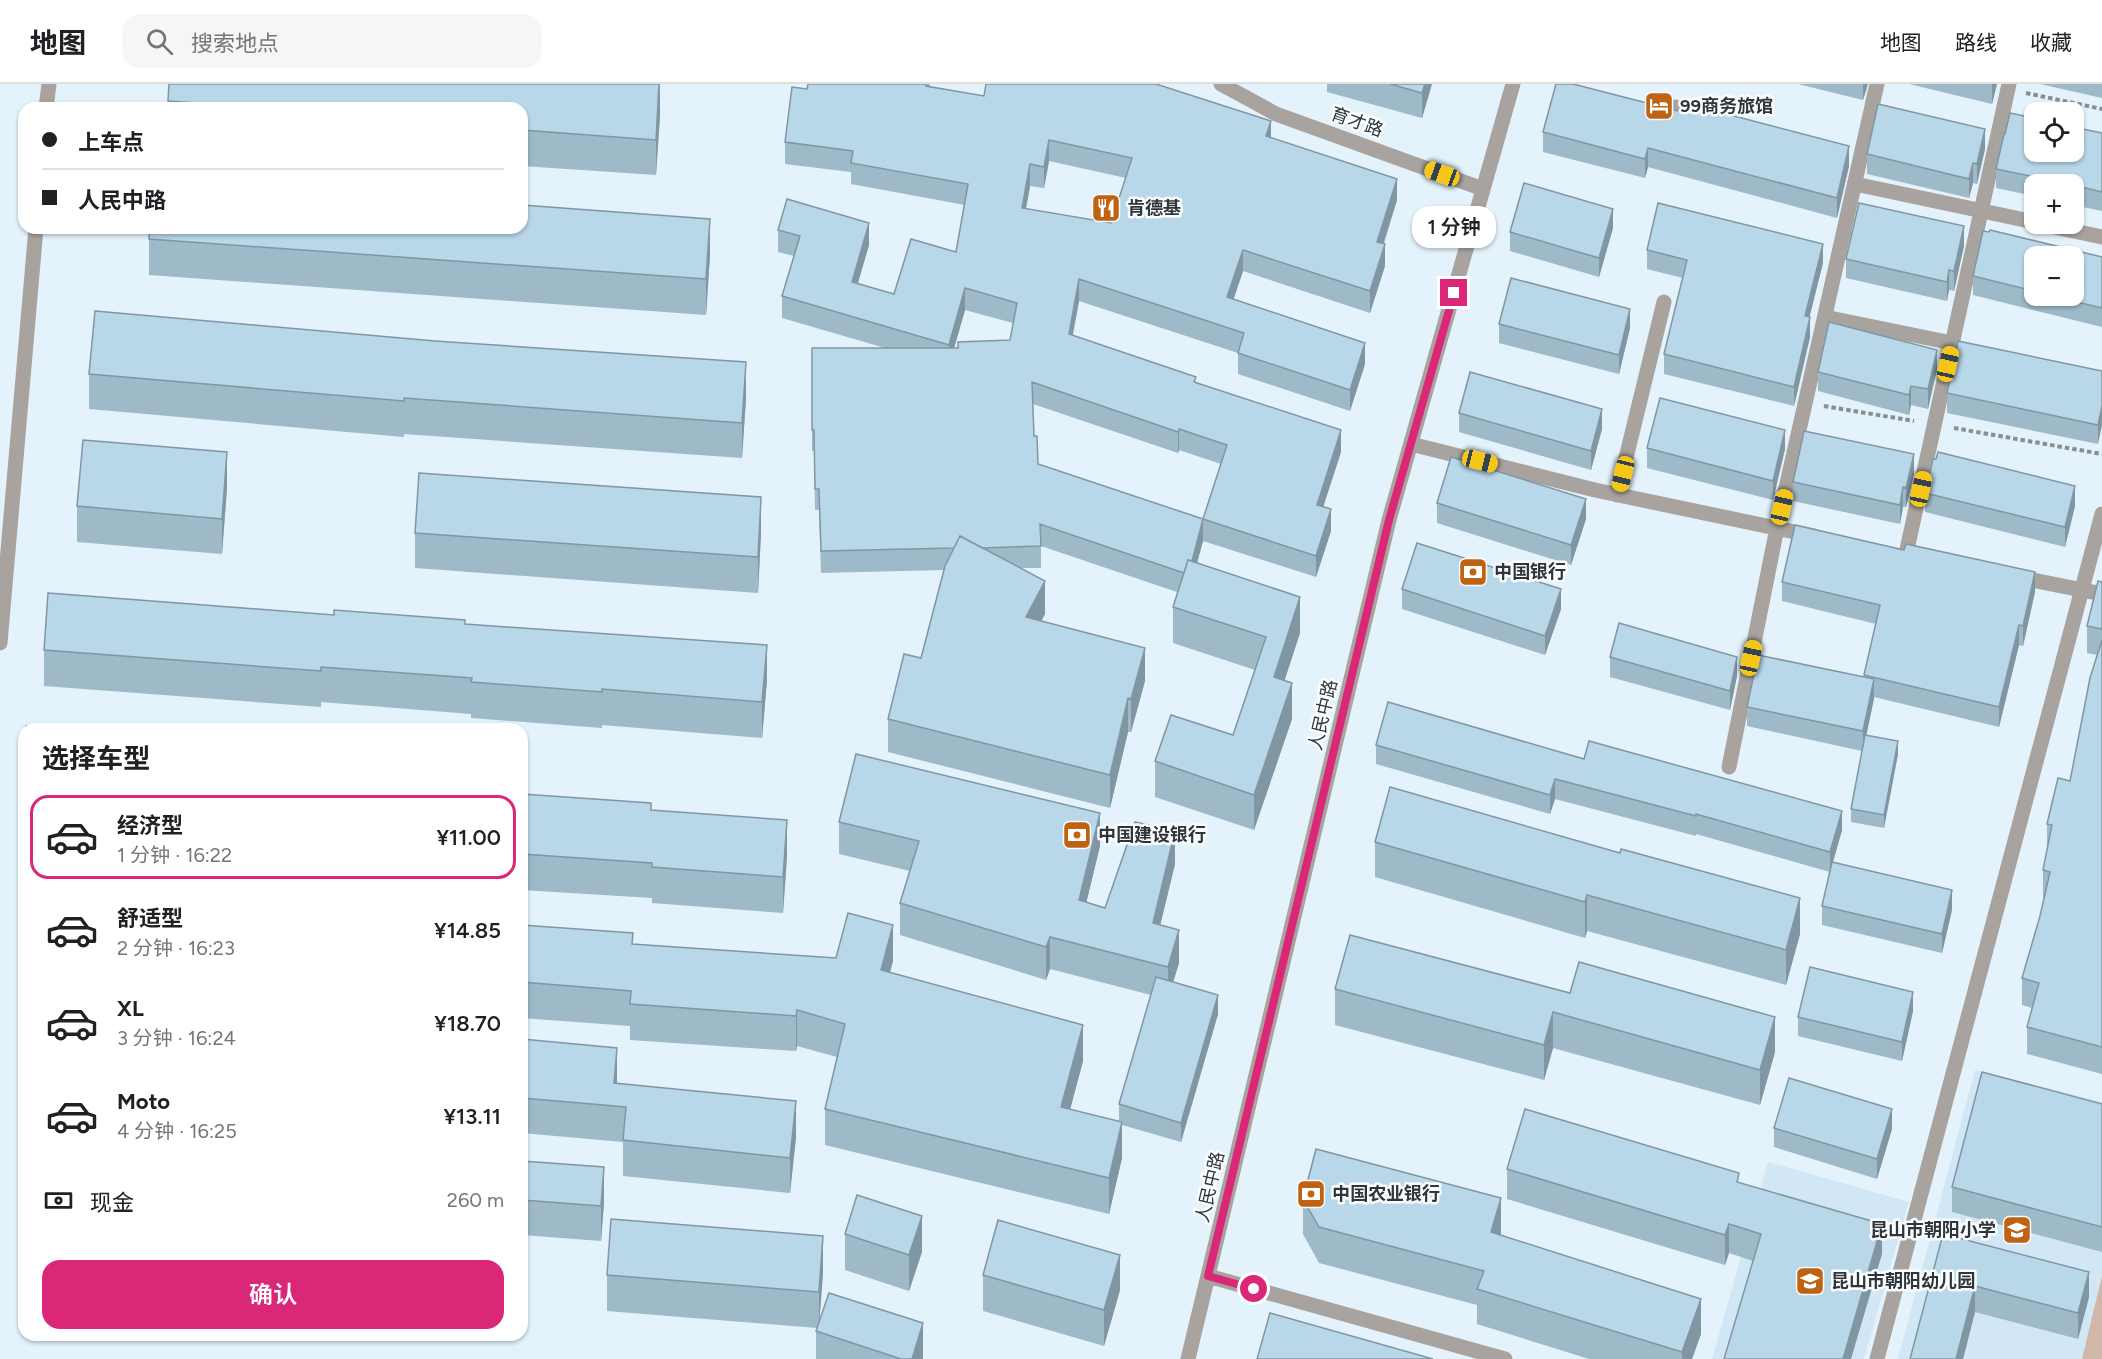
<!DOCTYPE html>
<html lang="zh">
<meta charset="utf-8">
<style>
body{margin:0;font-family:Figtree,"Noto Sans SC",sans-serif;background:#f6f6f6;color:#202124;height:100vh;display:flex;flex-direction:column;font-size:22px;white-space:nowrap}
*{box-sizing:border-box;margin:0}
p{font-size:20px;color:#757577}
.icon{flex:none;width:33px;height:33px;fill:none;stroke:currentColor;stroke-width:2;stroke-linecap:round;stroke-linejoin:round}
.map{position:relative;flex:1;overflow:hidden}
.side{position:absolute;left:18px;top:639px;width:510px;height:618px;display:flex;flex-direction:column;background:#fff;border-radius:18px;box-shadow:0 2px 4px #0004}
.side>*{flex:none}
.top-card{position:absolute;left:18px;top:18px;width:510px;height:132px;border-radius:18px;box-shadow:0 2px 4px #0004;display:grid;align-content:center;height:132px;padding:0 24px;background:#fff}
.fabs{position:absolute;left:2024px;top:18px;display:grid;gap:12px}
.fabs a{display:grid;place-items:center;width:60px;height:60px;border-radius:12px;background:#fff;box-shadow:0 2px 4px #0004;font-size:30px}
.end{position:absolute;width:27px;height:27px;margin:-14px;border:8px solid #db2777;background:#fff;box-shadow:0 0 0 3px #fff}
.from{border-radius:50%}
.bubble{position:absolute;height:42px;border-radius:18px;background:#fff;box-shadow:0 2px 4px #0004;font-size:20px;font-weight:600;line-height:42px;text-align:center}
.car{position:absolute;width:18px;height:36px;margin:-18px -9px;border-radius:8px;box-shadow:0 0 4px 2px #0007;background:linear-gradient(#f5c518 24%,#345 0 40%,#f5c518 0 76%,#345 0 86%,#f5c518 0)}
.top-card b{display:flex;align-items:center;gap:21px;height:57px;font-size:22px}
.top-card b+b{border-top:2px solid #e0e0e0}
.top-card i{width:15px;height:15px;background:#202124}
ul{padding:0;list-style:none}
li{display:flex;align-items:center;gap:18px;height:84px;margin:0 12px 9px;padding:0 12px;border:3px solid transparent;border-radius:18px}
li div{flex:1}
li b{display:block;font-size:22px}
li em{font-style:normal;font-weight:600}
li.current{border-color:#db2777}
li>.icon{width:54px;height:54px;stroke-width:1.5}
h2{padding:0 24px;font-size:27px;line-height:72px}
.pay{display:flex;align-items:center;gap:15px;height:66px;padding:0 24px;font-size:22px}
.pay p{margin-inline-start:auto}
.primary-button{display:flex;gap:12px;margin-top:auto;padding:12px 24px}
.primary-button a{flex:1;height:69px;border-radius:18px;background:#db2777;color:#fff;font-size:24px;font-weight:600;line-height:69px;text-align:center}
header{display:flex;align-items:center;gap:36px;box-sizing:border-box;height:84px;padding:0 30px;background:#fff;border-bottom:2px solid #e0e0e0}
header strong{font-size:28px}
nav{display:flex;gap:33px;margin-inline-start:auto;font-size:21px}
.search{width:420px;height:54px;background:#f6f6f6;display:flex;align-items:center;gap:15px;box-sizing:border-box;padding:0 21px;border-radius:18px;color:#757577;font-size:22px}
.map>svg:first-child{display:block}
.built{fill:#d1e7f5}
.garden{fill:#d0b8a9}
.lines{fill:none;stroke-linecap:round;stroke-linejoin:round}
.path{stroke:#858f95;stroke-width:4;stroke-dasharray:4.5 3;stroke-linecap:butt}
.minor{stroke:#a9a39f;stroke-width:15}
.wall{fill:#9eb9c8;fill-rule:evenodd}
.shaded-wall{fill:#8196a3}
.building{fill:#b8d7e9;stroke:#8196a3;stroke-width:1.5;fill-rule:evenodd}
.route{stroke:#db2777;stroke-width:8}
.labels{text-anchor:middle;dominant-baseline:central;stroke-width:5;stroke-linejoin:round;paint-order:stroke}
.poi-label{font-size:18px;font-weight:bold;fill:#303539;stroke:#fafdff;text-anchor:start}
.street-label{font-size:18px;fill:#303539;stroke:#fafdff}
</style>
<header>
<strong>地图</strong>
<div class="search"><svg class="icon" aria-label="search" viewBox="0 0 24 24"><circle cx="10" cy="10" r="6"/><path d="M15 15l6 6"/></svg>搜索地点</div>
<nav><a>地图</a><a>路线</a><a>收藏</a></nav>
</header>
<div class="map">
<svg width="2102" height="1275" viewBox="0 0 2102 1275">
<rect width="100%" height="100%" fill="#e3f2fb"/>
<!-- built -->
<path class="built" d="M1975 986 2102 1018V1275H1898Z
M1768 1078 1909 1118 1864 1275H1712Z"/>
<!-- garden -->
<path class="garden" d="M2102 1192V1275H2082Z"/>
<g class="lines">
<!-- path -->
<path class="path" d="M2026 9 2102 25
M1824 322 1914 337
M1954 344 2102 370"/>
<!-- minor -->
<path class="minor" d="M1221 0 1276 30 1483 105
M1676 23 1707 30
M46 24 49 0
M1855 100 2034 138
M2040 140 2102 153
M1825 233 1952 259
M1411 360 1595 406 1814 452
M1617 411 1664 218
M1906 470 2009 0
M2017 493 2102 510
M0 559 36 144
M1729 683 1777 444 1877 0
M1208 1192 1505 1275
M1188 1275 1389 436 1513 0
M1877 1275 2102 430"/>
</g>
<!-- wall -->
<path class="wall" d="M169 0H660V31L656 91 522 82V24H168Z
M930 0V3L984 12 1271 54 1397 116 1384 160 1385 182 1370 229 1243 187 1233 216 1365 280 1350 327 1238 290V269L1079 217 1072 252 1196 299 1341 368 1323 423 1331 447 1316 493 1203 457 1197 479 1300 549 1284 597 1292 635 1254 746 1155 713V677L1233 651 1255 586 1173 559V523L1177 508 1041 462V484H1021L1045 530 1041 537 1145 597 1131 648H1128L1110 724 888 668V635L921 574 944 486 821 489 819 426H815L814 367H812V264H885L782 234V212L794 172 778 168V146L869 161 858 199 894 210 956 168 965 121 851 100V88L785 80V58L807 5ZM1049 77 1126 94 1111 139 1026 125 1030 102 1044 104ZM965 226 1013 239 1010 256 954 264ZM1033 320 1178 369 1179 366 1221 380 1203 435 1038 380 1034 352Z
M1327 0H1432L1422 34 1327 8Z
M1798 0H1868L1863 16Z
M1909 0H1997L1992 20Z
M2040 0H2102V14Z
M1543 48 1849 82 1837 134 1648 83 1645 94 1543 68Z
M2102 49V127L2073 121V100H2034V112L1996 104V85Z
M1985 65 1977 100 1973 99 1969 114 1867 90V70Z
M1613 144 1599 193 1510 167V148Z
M1990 146 2102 173V243L1973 211V192L1983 147 1989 148ZM2034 172H2073V212H2034Z
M149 155 710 171 706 231 149 191Z
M1964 162 1954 207 1949 206 1947 217 1846 194V175Z
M1647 166 1823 179 1809 233 1810 253 1794 322 1664 290V270L1683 194 1647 185Z
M1499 240 1630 244 1619 290 1499 259Z
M1937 285 1928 325 1911 321 1909 331 1818 307V288Z
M2102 287 2098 360 1947 329V309Z
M89 290 746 314 742 374 404 350V353L89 325Z
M1459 329 1602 345 1591 386 1459 348Z
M1647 364 1785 365 1773 416 1647 384Z
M1914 390 1906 423H1903L1900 440 1793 417V398Z
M227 404 222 470 77 458V422Z
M1925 409 2075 422 2065 463 1925 428Z
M1437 419 1586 435 1571 481 1437 439Z
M415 449H761L758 509 415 484Z
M1782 498 2035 508 2023 562 2019 561 1999 643 1874 613 1866 651 1898 670 1884 744 1851 738V725L1862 667 1747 642V623L1864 593 1876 540 1782 517Z
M2102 498V990L2027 970V943L2032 924 2022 921V894L2040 832 2044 814 2043 813V786L2047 767V740L2070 697 2097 571 2087 569V542Z
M1402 505 1561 525 1545 571 1402 525Z
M334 531 465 540 767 596 762 654 602 641V644L471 634V630L321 618V623L44 602V566Z
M1610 573 1737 592 1730 626 1610 593Z
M1376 661 1584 675 1842 746 1833 778 1952 826 1942 869 1822 841V822L1830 788 1696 750V752L1555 715 1550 730 1376 680Z
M24 669V736L22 735V700Z
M522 710 651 726 787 772 783 829 652 819V814L522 806Z
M839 738 1100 762 1086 819 1105 824 1175 780 1160 841 1179 879 1173 898 1218 930 1181 1058 1122 1041V1074L1109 1130 825 1061V1025L837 973 797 962 796 967 630 956V942L522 934V841L633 860 836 874 893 877 890 888 1083 977 1070 1026 1119 1037V1020L1151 911 1050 885 1046 896 900 851V819L910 787 839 770Z
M1375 758 1800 850 1786 901 1587 847 1585 854 1375 793Z
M1350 851 1775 968 1760 1021 1553 964 1544 996 1335 941V905Z
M1913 927 1902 977 1798 952V933Z
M522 955 617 999 796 1053 790 1109 623 1092V1058L522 1049Z
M2102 1020V1168L1952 1128V1103Z
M1774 1044 1892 1045 1877 1095 1774 1063Z
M522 1077 604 1118 601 1157 522 1151Z
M1507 1085 1739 1099 1882 1170 1753 1177 1729 1169 1725 1181 1507 1115Z
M1303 1115 1500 1151 1701 1250 1692 1275H1589L1477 1240V1221L1319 1179 1303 1150Z
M845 1150 922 1168 909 1207 845 1186Z
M1943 1150 2089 1213 2078 1255 1975 1228 1963 1275H1910Z
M823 1188 819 1239 923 1275H816V1247L817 1244 607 1227V1191Z
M983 1191 1120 1206 1104 1262 983 1227Z"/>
<!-- shaded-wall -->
<path class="shaded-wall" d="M660 0V31L656 91V56Z
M1425 0H1432L1422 34V9Z
M1863 0H1868L1863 16Z
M1992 0H1997L1992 20Z
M1271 37V59L1266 52Z
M1985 45V65L1977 100V80Z
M1049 56V77L1044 104V83Z
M1849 62V82L1837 134V114Z
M1648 64V83L1645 94V75Z
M1973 79V99L1969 114V95Z
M1030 80V102L1022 146V124Z
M1397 95V116L1377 179V158Z
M1613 125V144L1599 193V174Z
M710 135V171L706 231V195Z
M869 139V161L852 219V198Z
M1964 142V162L1954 207V187Z
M1385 160V182L1370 229V207Z
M1823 160V179L1805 251V232Z
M1243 166V187L1227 235V213Z
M1949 186V206L1947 217V198Z
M1079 195V217L1069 272V250Z
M965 204V226L949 282V261Z
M1630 225V244L1619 290V271Z
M1810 233V253L1794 322V303Z
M1365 259V280L1350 327V306Z
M1937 266V285L1928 325V305Z
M746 278V314L742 374V339Z
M1911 302V321L1909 331V311Z
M2102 322V341L2098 360V341Z
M1602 325V345L1591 386V367Z
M1179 345V366L1178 369V348Z
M1341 346V368L1317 442V421Z
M1785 346V365L1773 416V397Z
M227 368V404L222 470V435Z
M1914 370V390L1906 423V404Z
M2075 402V422L2065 463V443Z
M1903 403V423L1900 440V421Z
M761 413V449L758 509V473Z
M1586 415V435L1571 481V461Z
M1331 425V447L1316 493V472Z
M1203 435V457L1188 512V490Z
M2035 488V508L2023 562V542Z
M1045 497V530L1026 566V533Z
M1561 505V525L1545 571V552Z
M1300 513V549L1274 629V593Z
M2019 541V561L1999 643V623Z
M767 561V596L762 654V618Z
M1145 564V597L1131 648V615Z
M1737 573V592L1730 626V607Z
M1874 595V615L1863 667V647Z
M1292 599V635L1254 746V711Z
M1128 614V648L1110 724V691Z
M1898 657V670L1884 744V731Z
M1555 695V715L1550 730V711Z
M1842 727V746L1830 788V768Z
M1100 729V762L1079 849V816Z
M787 736V772L783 829V793Z
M1175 747V780L1153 871V839Z
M1952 806V826L1942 869V850Z
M1587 811V847L1585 854V818Z
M1800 814V850L1786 901V866Z
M893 841V877L881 922V886Z
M1179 846V879L1168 915V883Z
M1050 853V885L1046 896V863Z
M1913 908V927L1902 977V958Z
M1218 911V930L1181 1058V1039Z
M797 926V962L796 967V932Z
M1553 928V964L1544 996V961Z
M1775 933V968L1760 1021V986Z
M1083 941V977L1061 1059V1023Z
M617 964V999H614Z
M796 1017V1053L790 1109V1074Z
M1892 1025V1045L1877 1095V1075Z
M1122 1038V1074L1109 1130V1094Z
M604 1083V1118L601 1157V1122Z
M1501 1114V1150L1491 1184V1148Z
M922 1132V1168L909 1207V1171Z
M1729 1140V1169L1725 1181V1151Z
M1882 1140V1170L1851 1275H1843Z
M823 1152V1188L819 1244V1208Z
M1120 1171V1206L1104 1262V1226Z
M2089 1188V1213L2078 1255V1229Z
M1975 1202V1228L1963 1275H1956Z
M1701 1215V1250L1692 1275H1682V1268Z
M923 1239V1275H912Z"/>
<!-- building -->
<path class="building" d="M169 0H659L656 56 522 46V24H265L168 17Z
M808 0H926V2L984 12 986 0H1156L1271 37 1266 52 1397 95 1377 158 1385 160 1370 207 1243 166 1227 213 1365 259 1350 306 1238 269 1244 249 1079 195 1069 250 1196 293 1194 298 1341 346 1317 421 1331 425 1316 472 1203 435 1192 477 1188 476 1184 489 1040 440 1041 462 982 464 960 452 954 464 821 467 819 405H815L814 346H812V264H958V258L1010 256 1017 219 965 204 949 261 782 212 800 152 778 146 787 115 869 139 852 198 894 210 911 155 956 168 968 100 851 79 853 67 785 58 792 3 807 5ZM1049 56 1132 74 1111 139 1022 124 1030 80 1044 83ZM1032 298 1178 348 1179 345 1227 361 1203 435 1038 380 1037 352H1034Z
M1390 0H1425L1422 9Z
M1556 0H1573L1686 29 1688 20 1849 62 1837 114 1648 64 1645 75 1543 48Z
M1878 20 1985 45 1977 80 1973 79 1969 95 1867 70Z
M2010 29 2034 34V68H2073V43L2102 49V108L2073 101V100H2069L1996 85 2004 50H2005Z
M1524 99 1613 125 1599 174 1510 148Z
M1658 119 1823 160 1805 232 1810 233 1794 303 1664 270 1687 176 1647 166Z
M1859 119 1964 142 1954 187 1949 186 1947 198 1846 175Z
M522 121 710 135 706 195 149 155 150 144H522Z
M1990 146 2102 173V224L2052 212H2073V172H2034V207L1973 192 1983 147 1989 148Z
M1511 194 1630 225 1619 271 1499 240Z
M95 227 435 257 746 278 742 339 404 314V317L89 290Z
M1829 238 1937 266 1928 305 1911 302 1909 311 1818 288Z
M1958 257 2102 287V322L2098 341 1947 309Z
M1470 288 1602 325 1591 367 1459 329Z
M1660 314 1785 346 1773 397 1647 364Z
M1804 347 1914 370 1906 404 1903 403 1900 421 1793 398Z
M83 356 227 368 222 435 77 422Z
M1938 368 2075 402 2065 443 1925 409 1933 375H1936Z
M1451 373 1586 415 1571 461 1437 419Z
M419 389 761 413 758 473 415 449Z
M1795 441 1904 466 1906 460 2035 488 2023 542 2019 541 1999 623 1864 591 1880 521 1782 498Z
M960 452 1045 497 1026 533 1145 564 1131 615 1128 614 1110 691 888 635 904 570 921 574 945 482Z
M1417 459 1561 505 1545 552 1402 505Z
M1188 476 1300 513 1274 593 1292 599 1254 711 1155 677 1171 631 1233 651 1266 553 1173 523Z
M2098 497 2102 498V545L2087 542Z
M48 509 334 531V526L465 536V540L767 561 762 618 602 605V608L471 598 472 594 321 583V587L44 566Z
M1619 539 1737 573 1730 607 1610 573Z
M2102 556V963L2027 943 2039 899 2022 894 2040 832 2050 788 2043 786 2052 741 2047 740 2058 694 2070 697 2090 594Z
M1758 571 1874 595 1863 647 1747 623Z
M1388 618 1584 675 1589 657 1842 727 1830 768 1696 730V732L1555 695 1550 711 1376 661Z
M26 642 59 645H26Z
M1865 651 1898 657 1884 731 1851 725Z
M24 669V700H22Z
M856 670 1100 729 1079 816 1105 824 1135 738 1175 747 1153 839 1179 846 1168 883 1050 853 1046 863 900 819 919 757 839 738Z
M1390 703 1620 769 1621 765 1800 814 1786 866 1587 811 1585 818 1375 758Z
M522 710 651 719V726L787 736 783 793 652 783V779L522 770Z
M1832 778 1952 806 1942 850 1822 822Z
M848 829 893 841 881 886 1083 941 1061 1023 1122 1038 1109 1094 825 1025 845 940 797 926 796 932 630 920 631 907 522 898V841L633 849 632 860 836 874Z
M1350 851 1570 909 1579 878 1775 933 1760 986 1553 928 1544 961 1335 905Z
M1810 883 1913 908 1902 958 1798 933Z
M1156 893 1218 911 1181 1039 1119 1020Z
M522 955 617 964 614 999 796 1017 790 1074 623 1056 626 1023 522 1014Z
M1982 988 2102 1020V1143L1952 1103Z
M1789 994 1892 1025 1877 1075 1774 1044Z
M1525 1025 1739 1089 1737 1098 1882 1140 1843 1275H1724L1761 1150 1729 1140 1725 1151 1507 1085Z
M1316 1065 1501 1114 1491 1148 1701 1215 1682 1268 1477 1205 1484 1187 1319 1143 1303 1115Z
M522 1077 604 1083 601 1122 522 1116Z
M857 1111 922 1132 909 1171 845 1150Z
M611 1135 823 1152 819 1208 607 1191Z
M998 1136 1120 1171 1104 1226 983 1191Z
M1943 1150 2089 1188 2078 1229 1975 1202 1956 1275H1910Z
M829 1209 923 1239 912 1275H901L816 1247Z
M1270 1229 1433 1275H1257Z"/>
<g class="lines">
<!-- route -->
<path class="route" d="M1254 1205 1208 1192 1389 436 1454 209"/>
</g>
<!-- icons -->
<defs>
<g id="hotel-square" transform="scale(1.5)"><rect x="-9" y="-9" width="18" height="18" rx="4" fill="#bf6313" stroke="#fafdff"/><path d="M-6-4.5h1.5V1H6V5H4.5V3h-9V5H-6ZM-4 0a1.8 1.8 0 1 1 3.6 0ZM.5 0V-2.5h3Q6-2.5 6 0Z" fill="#fff"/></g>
<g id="restaurant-square" transform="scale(1.5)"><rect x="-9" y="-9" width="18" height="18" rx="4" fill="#bf6313" stroke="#fafdff"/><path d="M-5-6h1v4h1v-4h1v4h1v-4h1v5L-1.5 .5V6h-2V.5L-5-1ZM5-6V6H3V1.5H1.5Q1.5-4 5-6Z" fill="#fff"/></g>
<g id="bank-square" transform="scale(1.5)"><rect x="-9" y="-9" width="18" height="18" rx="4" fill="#bf6313" stroke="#fafdff"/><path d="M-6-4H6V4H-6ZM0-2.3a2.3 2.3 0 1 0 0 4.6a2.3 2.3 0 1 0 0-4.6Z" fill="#fff"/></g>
<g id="school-square" transform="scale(1.5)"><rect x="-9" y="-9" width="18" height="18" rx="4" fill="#bf6313" stroke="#fafdff"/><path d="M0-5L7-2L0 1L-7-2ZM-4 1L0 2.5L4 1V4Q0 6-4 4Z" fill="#fff"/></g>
</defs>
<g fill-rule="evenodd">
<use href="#hotel-square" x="1659" y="22"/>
<use href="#restaurant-square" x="1106" y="124"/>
<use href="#bank-square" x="1473" y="488"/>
<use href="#bank-square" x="1077" y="751"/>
<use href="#bank-square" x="1311" y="1110"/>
<use href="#school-square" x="2017" y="1146"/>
<use href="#school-square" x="1810" y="1197"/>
</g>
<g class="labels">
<!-- poi labels -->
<g class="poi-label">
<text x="1680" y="22">99商务旅馆</text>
<text x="1127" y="124">肯德基</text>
<text x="1494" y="488">中国银行</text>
<text x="1098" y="751">中国建设银行</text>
<text x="1332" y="1110">中国农业银行</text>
<text x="1996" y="1146" text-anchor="end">昆山市朝阳小学</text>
<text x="1831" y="1197">昆山市朝阳幼儿园</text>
</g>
<!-- street labels -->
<g class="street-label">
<text transform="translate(1357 38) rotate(20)">育才路</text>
<text transform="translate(1323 631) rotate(-77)">人民中路</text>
<text transform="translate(1210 1103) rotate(-77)">人民中路</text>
</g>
</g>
</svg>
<div class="fabs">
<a><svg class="icon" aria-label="locate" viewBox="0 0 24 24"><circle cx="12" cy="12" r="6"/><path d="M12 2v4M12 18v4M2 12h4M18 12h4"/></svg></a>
<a>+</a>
<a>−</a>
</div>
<i class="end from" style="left:1254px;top:1205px"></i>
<i class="end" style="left:1454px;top:209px"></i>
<div class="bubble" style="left:1412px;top:122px;width:84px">1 分钟</div>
<i class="car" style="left:1442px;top:90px;rotate:290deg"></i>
<i class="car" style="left:1948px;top:280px;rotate:13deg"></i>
<i class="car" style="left:1480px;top:377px;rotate:104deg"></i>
<i class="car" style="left:1623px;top:390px;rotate:194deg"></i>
<i class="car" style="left:1921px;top:405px;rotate:12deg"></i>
<i class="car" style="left:1782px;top:423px;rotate:13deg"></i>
<i class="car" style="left:1751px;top:574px;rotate:12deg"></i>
<div class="top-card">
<b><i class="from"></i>上车点</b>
<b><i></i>人民中路</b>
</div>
<section class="side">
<h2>选择车型</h2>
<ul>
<li class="current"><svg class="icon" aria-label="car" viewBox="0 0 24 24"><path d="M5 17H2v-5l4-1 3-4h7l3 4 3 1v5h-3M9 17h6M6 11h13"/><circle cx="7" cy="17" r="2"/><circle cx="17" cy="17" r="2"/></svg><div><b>经济型</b><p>1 分钟 · 16:22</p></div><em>¥11.00</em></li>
<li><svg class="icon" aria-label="car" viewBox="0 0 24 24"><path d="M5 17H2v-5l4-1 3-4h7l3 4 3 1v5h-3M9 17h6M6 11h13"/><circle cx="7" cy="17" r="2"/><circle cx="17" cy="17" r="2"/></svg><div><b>舒适型</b><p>2 分钟 · 16:23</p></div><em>¥14.85</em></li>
<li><svg class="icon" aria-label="car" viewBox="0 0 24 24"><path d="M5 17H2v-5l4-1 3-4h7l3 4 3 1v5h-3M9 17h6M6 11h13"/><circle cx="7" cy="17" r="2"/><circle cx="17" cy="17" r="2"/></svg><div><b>XL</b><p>3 分钟 · 16:24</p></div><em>¥18.70</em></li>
<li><svg class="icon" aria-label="car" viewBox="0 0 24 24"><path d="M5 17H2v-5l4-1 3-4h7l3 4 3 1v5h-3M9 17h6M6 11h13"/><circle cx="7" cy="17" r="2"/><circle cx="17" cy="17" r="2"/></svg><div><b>Moto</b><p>4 分钟 · 16:25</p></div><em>¥13.11</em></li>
</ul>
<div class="pay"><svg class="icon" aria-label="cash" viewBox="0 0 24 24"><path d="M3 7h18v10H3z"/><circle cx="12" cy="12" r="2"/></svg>现金<p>260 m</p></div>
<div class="primary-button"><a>确认</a></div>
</section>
</div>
